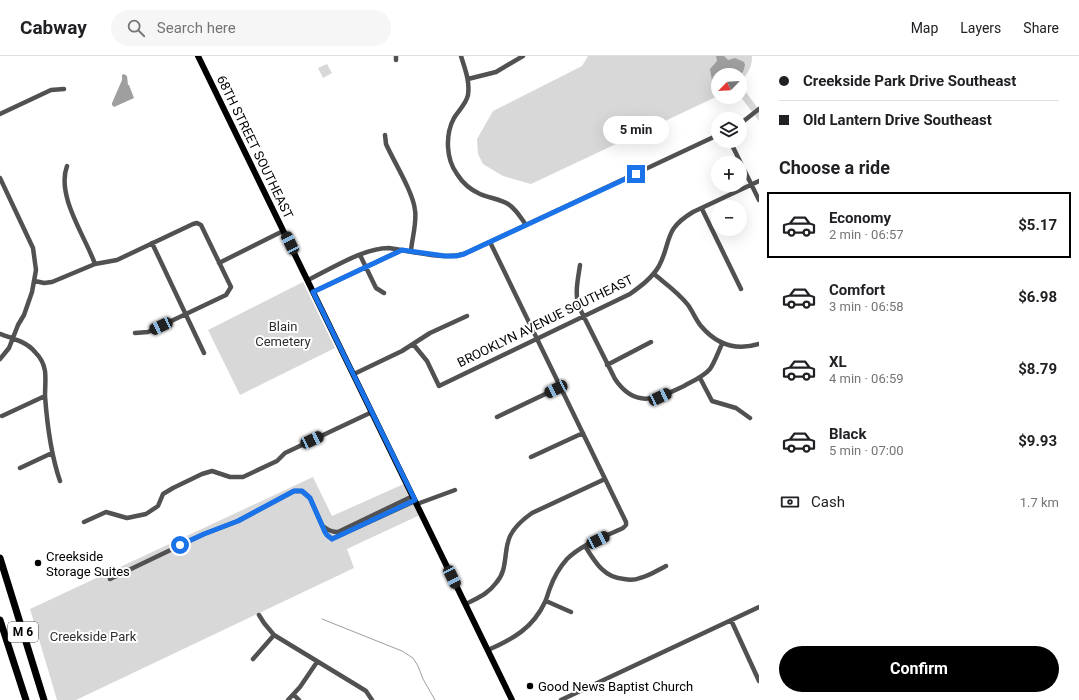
<!DOCTYPE html>
<meta charset="utf-8">
<style>
body{margin:0;font-family:Roboto,sans-serif;background:#f6f6f6;color:#202124;height:100vh;display:flex;flex-direction:column;font-size:15px;white-space:nowrap}
*{box-sizing:border-box;margin:0}
p{font-size:13px;color:#757577}
.icon{flex:none;width:22px;height:22px;fill:none;stroke:currentColor;stroke-width:2;stroke-linecap:round;stroke-linejoin:round}
.map{position:relative;flex:1;overflow:hidden}
.details{display:flex;flex-direction:column;background:#fff;width:320px}
.details>*{flex:none}
.top-card{display:grid;align-content:center;height:88px;padding:0 20px;background:#fff}
.needle{width:26px;rotate:245deg}
.buttons{position:absolute;left:711px;top:12px;display:grid;gap:8px}
.buttons a{display:grid;place-items:center;width:36px;height:36px;border-radius:50%;background:#fff;box-shadow:0 4px 16px #0002;font-size:20px}
.end{position:absolute;width:18px;height:18px;margin:-9px;border:5px solid #1a73e8;background:#fff;box-shadow:0 0 0 2px #fff}
.from{border-radius:50%}
.bubble{position:absolute;height:28px;border-radius:14px;background:#fff;box-shadow:0 4px 16px #0002;font-size:13px;font-weight:700;line-height:28px;text-align:center}
.car{position:absolute;width:12px;height:24px;margin:-12px -6px;border-radius:5px;box-shadow:0 0 3px 1px #0007;background:linear-gradient(#222 24%,#8ab4d8 0 40%,#222 0 76%,#8ab4d8 0 86%,#222 0)}
.top-card b{display:flex;align-items:center;gap:14px;height:38px;font-size:15px}
.top-card b+b{border-top:1px solid #e0e0e0}
.top-card i{width:10px;height:10px;background:#202124}
ul{padding:0;list-style:none}
li{display:flex;align-items:center;gap:12px;height:66px;margin:0 8px 6px;padding:0 12px;border:2px solid transparent;border-radius:0px}
li div{flex:1}
li b{display:block;font-size:15px}
li em{font-style:normal;font-weight:700}
li.on{border-color:#000}
li>.icon{width:36px;height:36px;stroke-width:1.5}
h2{padding:0 20px;font-size:18px;line-height:48px}
.pay{display:flex;align-items:center;gap:10px;height:44px;padding:0 20px;font-size:15px}
.pay p{margin-inline-start:auto}
.primary-button{display:flex;gap:8px;margin-top:auto;padding:8px 20px}
.primary-button a{flex:1;height:46px;border-radius:24px;background:#000;color:#fff;font-size:16px;font-weight:700;line-height:46px;text-align:center}
header{display:flex;align-items:center;gap:24px;box-sizing:border-box;height:56px;padding:0 20px;background:#fff;border-bottom:1px solid #e0e0e0}
header strong{font-size:19px}
nav{display:flex;gap:22px;margin-inline-start:auto;font-size:14px}
.search{width:280px;height:36px;background:#f6f6f6;display:flex;align-items:center;gap:10px;box-sizing:border-box;padding:0 14px;border-radius:22px;color:#757577;font-size:15px}
main{display:flex;flex:1;min-height:0}
.map>svg:first-child{display:block}
.green{fill:#d8d8d8}
.water{fill:#9f9f9f}
.lines{fill:none;stroke-linecap:round;stroke-linejoin:round}
.stream{stroke:#9f9f9f;stroke-width:1}
.minor{stroke:#515151;stroke-width:4.5}
.major{stroke:#000;stroke-width:6}
.highway{stroke:#000;stroke-width:7}
.route{stroke:#1a73e8;stroke-width:5}
.poi-dot{fill:#000;stroke:#fff;stroke-width:1.5}
.labels{text-anchor:middle;dominant-baseline:central;stroke-width:4;stroke-linejoin:round;paint-order:stroke}
.shield{fill:#fff;stroke:#4c4c4c;stroke-width:1}
.shield-label{font-size:12px;font-weight:bold;fill:#000}
.street-label{font-size:13px;fill:#000;stroke:#fff}
.park-label{font-size:13px;fill:#2f2f2f;stroke:#fff}
.poi-label{font-size:13px;fill:#000;stroke:#fff;text-anchor:start}
</style>
<header>
<strong>Cabway</strong>
<div class="search"><svg class="icon" aria-label="search" viewBox="0 0 24 24"><circle cx="10" cy="10" r="6"/><path d="M15 15l6 6"/></svg>Search here</div>
<nav><a>Map</a><a>Layers</a><a>Share</a></nav>
</header>
<main>
<div class="map">
<svg width="759" height="644" viewBox="0 0 759 644">
<rect width="100%" height="100%" fill="#fff"/>
<!-- green -->
<path class="green" d="M588 0H752C752 11 748 18 740 25V19H718V40L531 128 503 120 483 108 478 98 477 83 493 55 582 10Z
M327 8 332 17 323 22 318 12Z
M740 28 759 54V65L740 40Z
M303 226 335 292 240 339 208 274Z
M313 421 332 460 406 427 422 458 347 493 354 512 76 644H57L30 553Z"/>
<!-- water -->
<path class="water" d="M716 0H724L728 4 735 2 744 6 745 9 743 16 740 19H718V28L712 25 710 13 717 5Z
M124 18 127 20 128 29H129L134 42 114 51 112 49V47L122 24V19Z"/>
<g class="lines">
<!-- stream -->
<path class="stream" d="M322 563 402 595 413 602 418 610 423 623 435 644"/>
<!-- minor -->
<path class="minor" d="M396 0V4
M461 0C465 13 470 25 468 39 466 48 459 54 454 62 445 79 446 103 457 118 462 126 471 134 480 138 489 142 500 143 508 148 516 153 521 162 526 169
M468 23 496 16 523 0
M0 58 51 34 64 33
M740 68 759 53
M385 79 386 88C394 106 413 136 415 154 417 167 412 182 411 195
M730 85 759 144
M67 110C56 140 85 180 95 208
M0 122 33 192 36 214 32 236 24 259 18 269 9 292 0 303
M702 153 741 233
M152 187 204 297
M360 199 376 232 384 237
M219 207 283 175
M580 209C578 223 575 235 578 249L615 323C635 353 657 343 684 330 693 325 703 321 710 313 715 306 718 296 722 288
M654 218C666 228 679 237 688 249 693 256 696 264 701 270 717 289 736 295 759 288
M308 224C331 213 363 192 389 192 410 195 444 204 464 198L718 79
M35 225 44 227 52 226 95 208 117 204 193 168 197 167 201 169 231 231 226 239 148 276 135 277
M313 236 402 194
M0 278C12 282 27 286 35 296 40 301 44 308 45 315 46 323 45 332 45 340 47 367 51 399 60 425
M413 288 427 305 439 330 630 238C641 230 652 222 659 210 672 185 663 174 693 156L759 125
M607 309 651 286
M354 318 402 295 430 277 467 260
M700 322 712 345 736 352 750 362
M2 360 45 340
M497 361 560 331
M531 401 583 377
M20 412 52 397
M417 448 455 434
M84 466 106 456 127 462 146 458 158 450 163 438 173 432 202 418 212 415 230 421H243L277 405 285 397 372 356
M324 471C329 475 332 476 338 476L413 440
M585 490C595 506 604 522 624 523 629 524 635 524 640 522 649 520 658 514 666 510
M110 523 204 478 238 465 294 435H302L310 442 325 476 327 479 332 483 415 445
M546 545 571 556
M466 548C477 542 488 538 496 527 507 515 504 500 508 486 511 473 522 464 532 457L605 423
M259 559 264 567 274 579 353 627 366 635 372 644
M731 564 759 625
M488 594C513 583 533 572 545 546 547 542 548 537 550 532 554 521 559 512 567 503 582 488 604 481 623 472L626 469V466L490 186
M253 603 274 579
M294 639 299 644
M288 644 300 631 317 606
M561 644 759 551"/>
<!-- major -->
<path class="major" d="M198 0 512 644"/>
<!-- highway -->
<path class="highway" d="M0 502 44 644
M0 564 26 644"/>
</g>
<g class="lines">
<!-- route -->
<path class="route" d="M180 489 204 478 238 465 294 435H302L310 442 325 476 327 479 332 483 415 444 313 236 402 194 445 200H456L464 198 636 118"/>
</g>
<!-- markers -->
<g class="poi-dot">
<circle cx="38" cy="507" r="4"/>
<circle cx="530" cy="630" r="4"/>
</g>
<g class="labels">
<!-- shield labels -->
<rect class="shield" x="8" y="566" width="30" height="20" rx="3"/>
<g class="shield-label">
<text x="23" y="576">M 6</text>
</g>
<!-- street labels -->
<g class="street-label">
<text transform="translate(255 91) rotate(64)">68TH STREET SOUTHEAST</text>
<text transform="translate(545 265) rotate(-26)">BROOKLYN AVENUE SOUTHEAST</text>
</g>
<!-- park labels -->
<g class="park-label">
<text x="283" y="270">Blain<tspan x="283" dy="15">Cemetery</tspan></text>
<text x="93" y="580">Creekside Park</text>
</g>
<!-- poi labels -->
<g class="poi-label">
<text x="46" y="500">Creekside<tspan x="46" dy="15">Storage Suites</tspan></text>
<text x="538" y="630">Good News Baptist Church</text>
</g>
</g>
</svg>
<div class="buttons">
<a><svg class="needle" viewBox="-14 -14 28 28"><path d="M0-13l5 13h-10z" fill="#e53935"/><path d="M0 13l5-13h-10z" fill="#757577"/></svg></a>
<a><svg class="icon" aria-label="layers" viewBox="0 0 24 24"><path d="M12 4l9 5-9 5-9-5zM3 14l9 5 9-5"/></svg></a>
<a>+</a>
<a>−</a>
</div>
<i class="end from" style="left:180px;top:489px"></i>
<i class="end" style="left:636px;top:118px"></i>
<div class="bubble" style="left:603px;top:60px;width:66px">5 min</div>
<i class="car" style="left:290px;top:187px;rotate:334deg"></i>
<i class="car" style="left:161px;top:270px;rotate:245deg"></i>
<i class="car" style="left:556px;top:333px;rotate:244deg"></i>
<i class="car" style="left:660px;top:341px;rotate:65deg"></i>
<i class="car" style="left:312px;top:384px;rotate:65deg"></i>
<i class="car" style="left:598px;top:484px;rotate:64deg"></i>
<i class="car" style="left:452px;top:521px;rotate:154deg"></i>
</div>
<section class="details">
<div class="top-card">
<b><i class="from"></i>Creekside Park Drive Southeast</b>
<b><i></i>Old Lantern Drive Southeast</b>
</div>
<h2>Choose a ride</h2>
<ul>
<li class="on"><svg class="icon" aria-label="car" viewBox="0 0 24 24"><path d="M5 17H2v-5l4-1 3-4h7l3 4 3 1v5h-3M9 17h6M6 11h13"/><circle cx="7" cy="17" r="2"/><circle cx="17" cy="17" r="2"/></svg><div><b>Economy</b><p>2 min · 06:57</p></div><em>$5.17</em></li>
<li><svg class="icon" aria-label="car" viewBox="0 0 24 24"><path d="M5 17H2v-5l4-1 3-4h7l3 4 3 1v5h-3M9 17h6M6 11h13"/><circle cx="7" cy="17" r="2"/><circle cx="17" cy="17" r="2"/></svg><div><b>Comfort</b><p>3 min · 06:58</p></div><em>$6.98</em></li>
<li><svg class="icon" aria-label="car" viewBox="0 0 24 24"><path d="M5 17H2v-5l4-1 3-4h7l3 4 3 1v5h-3M9 17h6M6 11h13"/><circle cx="7" cy="17" r="2"/><circle cx="17" cy="17" r="2"/></svg><div><b>XL</b><p>4 min · 06:59</p></div><em>$8.79</em></li>
<li><svg class="icon" aria-label="car" viewBox="0 0 24 24"><path d="M5 17H2v-5l4-1 3-4h7l3 4 3 1v5h-3M9 17h6M6 11h13"/><circle cx="7" cy="17" r="2"/><circle cx="17" cy="17" r="2"/></svg><div><b>Black</b><p>5 min · 07:00</p></div><em>$9.93</em></li>
</ul>
<div class="pay"><svg class="icon" aria-label="cash" viewBox="0 0 24 24"><path d="M3 7h18v10H3z"/><circle cx="12" cy="12" r="2"/></svg>Cash<p>1.7 km</p></div>
<div class="primary-button"><a>Confirm</a></div>
</section>
</main>
